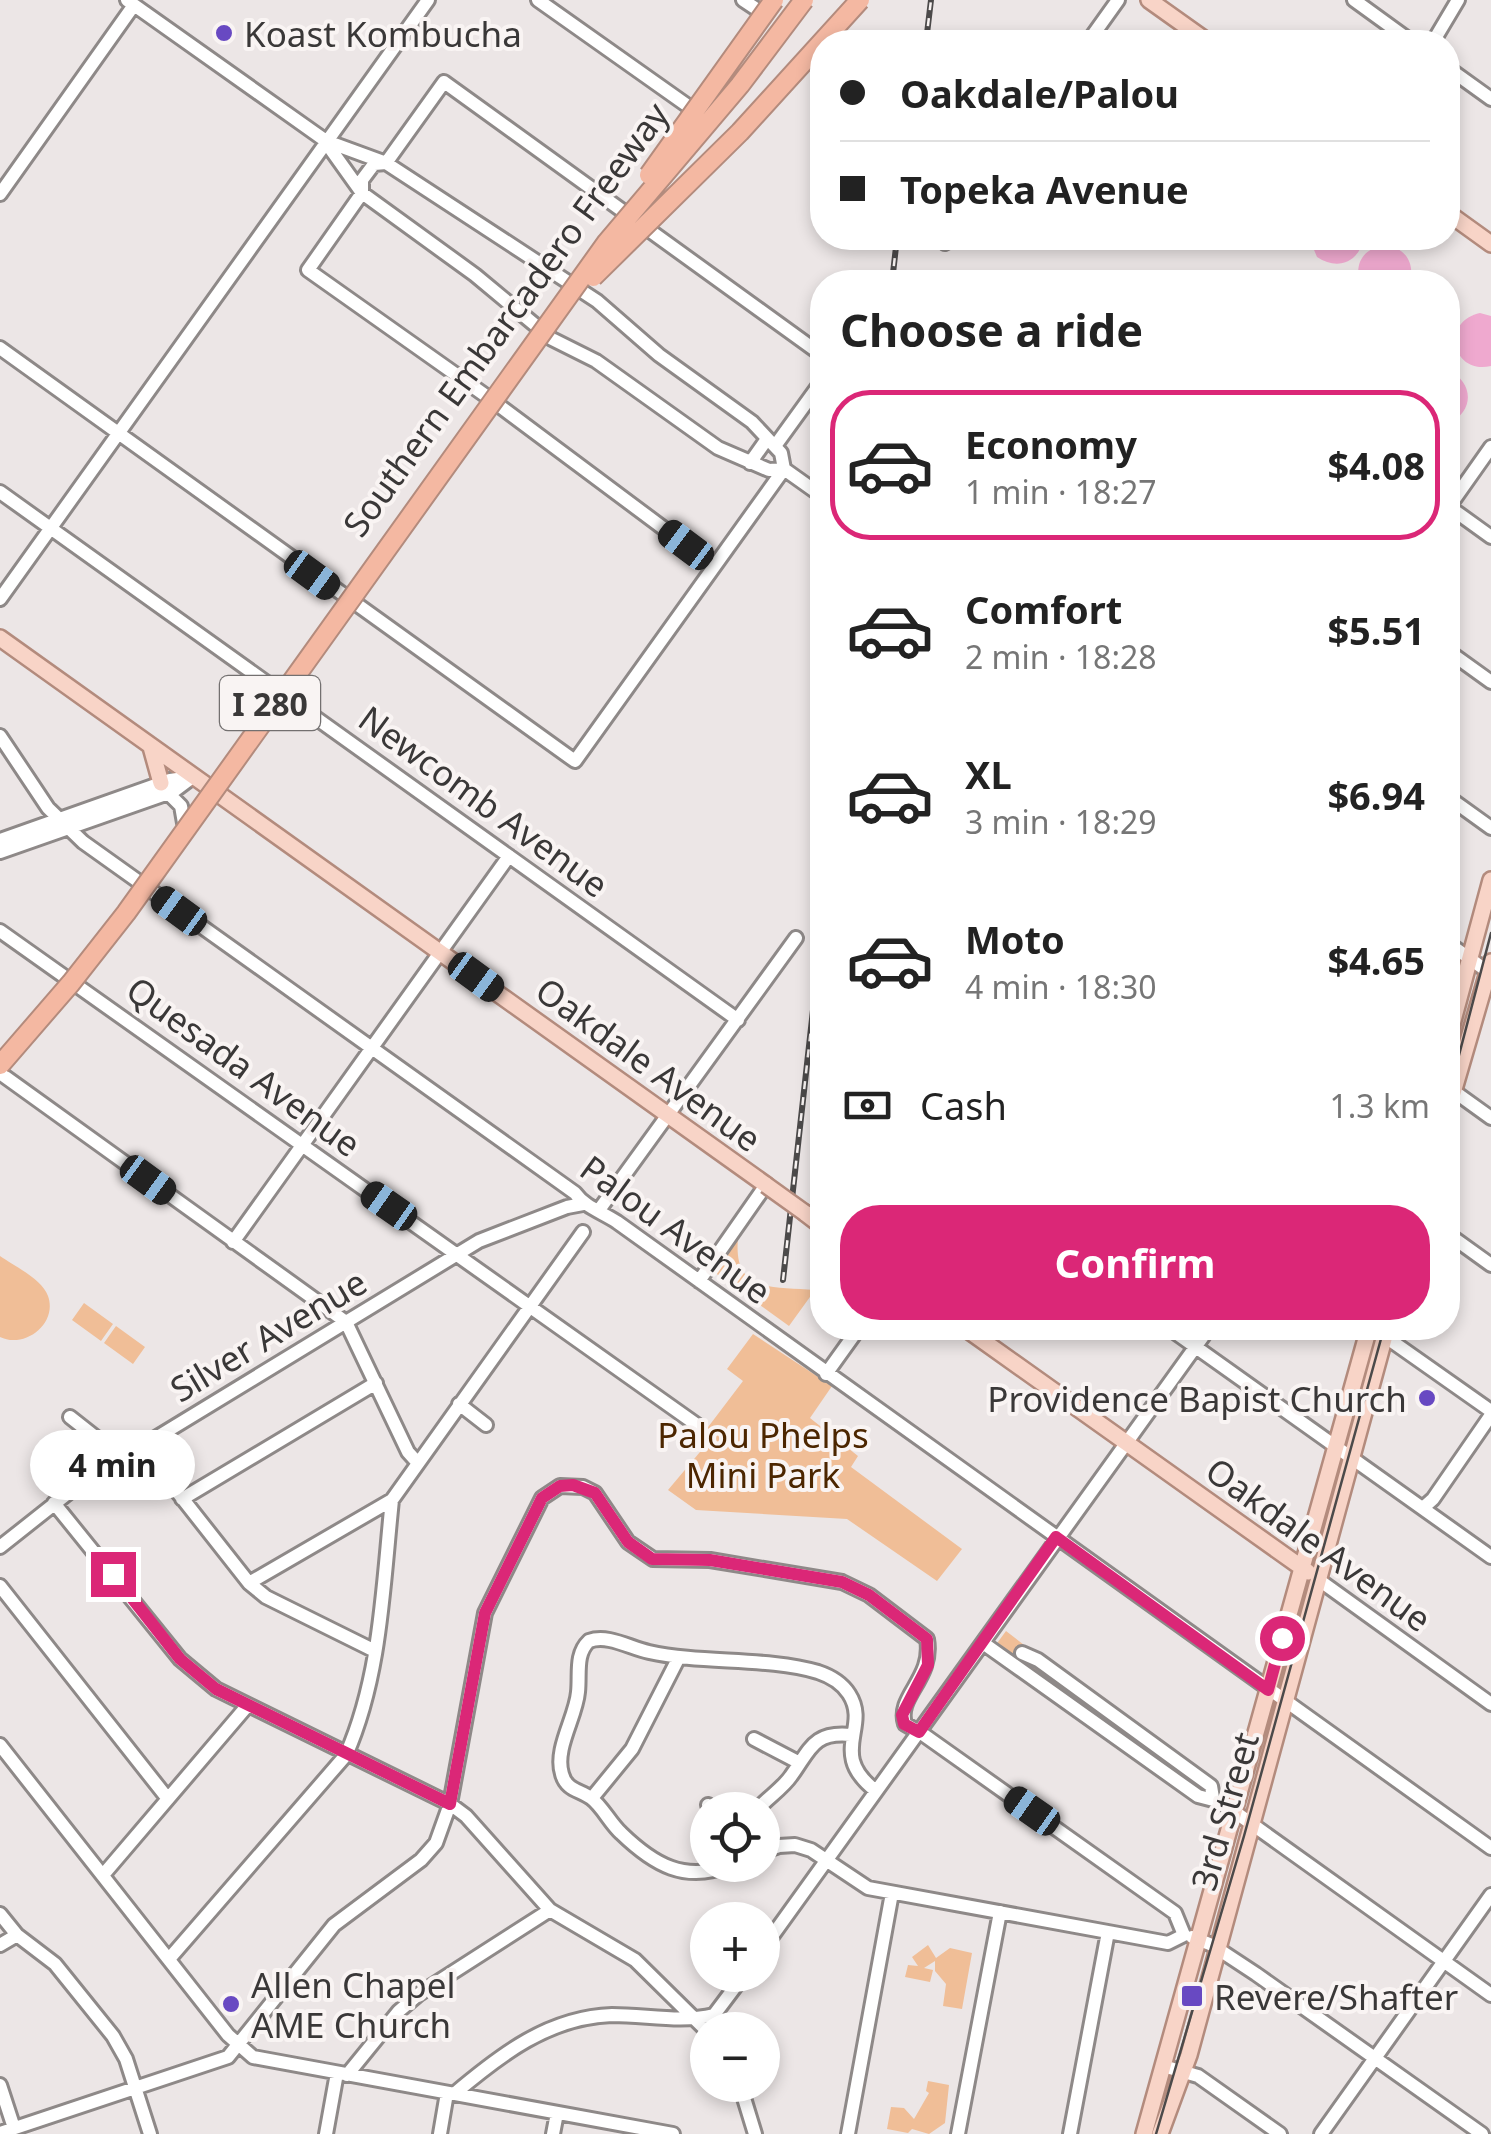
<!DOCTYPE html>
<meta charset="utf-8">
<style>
body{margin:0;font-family:"Noto Sans",sans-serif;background:#f2f2f2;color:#222;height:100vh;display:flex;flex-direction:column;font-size:38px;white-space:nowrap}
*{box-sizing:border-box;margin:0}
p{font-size:32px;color:#767676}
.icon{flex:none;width:55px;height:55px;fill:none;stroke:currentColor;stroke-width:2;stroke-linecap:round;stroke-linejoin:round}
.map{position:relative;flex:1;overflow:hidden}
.drawer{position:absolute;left:810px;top:270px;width:650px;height:1070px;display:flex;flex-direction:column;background:#fff;border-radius:40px;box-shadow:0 5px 15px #0003}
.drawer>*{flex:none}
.hud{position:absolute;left:810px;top:30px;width:650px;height:220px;border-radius:40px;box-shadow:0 5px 15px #0003;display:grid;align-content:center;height:220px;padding:0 30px;background:#fff}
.tools{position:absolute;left:690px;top:1792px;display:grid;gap:20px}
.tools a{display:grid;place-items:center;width:90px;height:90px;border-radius:50%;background:#fff;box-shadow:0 5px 15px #0003;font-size:50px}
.end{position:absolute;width:45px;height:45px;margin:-22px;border:12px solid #db2777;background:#fff;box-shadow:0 0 0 5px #fff}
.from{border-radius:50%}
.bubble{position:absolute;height:70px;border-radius:35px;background:#fff;box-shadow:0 5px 15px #0003;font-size:32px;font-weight:700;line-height:70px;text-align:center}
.car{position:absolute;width:30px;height:60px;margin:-30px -15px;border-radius:12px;box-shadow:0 0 8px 2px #0007;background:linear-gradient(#222 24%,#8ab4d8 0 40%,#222 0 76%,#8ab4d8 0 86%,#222 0)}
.hud b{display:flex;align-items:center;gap:35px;height:95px;font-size:38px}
.hud b+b{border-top:2px solid #e0e0e0}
.hud i{width:25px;height:25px;background:#222}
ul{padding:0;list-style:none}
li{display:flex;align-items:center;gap:30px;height:150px;margin:0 20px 15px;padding:0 10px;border:5px solid transparent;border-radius:40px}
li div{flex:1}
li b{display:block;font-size:38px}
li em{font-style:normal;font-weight:700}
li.selected{border-color:#db2777}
li>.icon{width:90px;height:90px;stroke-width:1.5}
h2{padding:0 30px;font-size:45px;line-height:120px}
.pay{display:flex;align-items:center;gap:25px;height:110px;padding:0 30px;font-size:38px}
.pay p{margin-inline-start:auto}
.action{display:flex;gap:20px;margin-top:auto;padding:20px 30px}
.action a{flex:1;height:115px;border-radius:40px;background:#db2777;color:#fff;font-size:40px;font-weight:700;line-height:115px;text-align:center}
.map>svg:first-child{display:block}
.green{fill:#f0be97}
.water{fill:#efa9cf}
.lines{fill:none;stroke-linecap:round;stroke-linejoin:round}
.minor-casing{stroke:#8e8988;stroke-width:18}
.major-casing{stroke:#b38b7d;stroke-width:20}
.minor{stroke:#fff;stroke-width:12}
.major{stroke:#f8d4c7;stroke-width:15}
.tram{stroke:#4c4a4a;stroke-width:2.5}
.rail-casing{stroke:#4c4a4a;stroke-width:6}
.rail{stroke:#f9f4f3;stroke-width:2.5;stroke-dasharray:8;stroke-linecap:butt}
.major-bridge-casing{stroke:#b38b7d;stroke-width:20;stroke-linecap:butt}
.highway-bridge-casing{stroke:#b38b7d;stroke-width:22;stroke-linecap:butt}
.major-bridge{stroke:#f8d4c7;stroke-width:15}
.highway-bridge{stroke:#f4b8a2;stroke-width:18}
.route{stroke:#db2777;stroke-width:12}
.poi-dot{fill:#6849c2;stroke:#f9f4f3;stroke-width:4}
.labels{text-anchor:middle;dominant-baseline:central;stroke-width:8;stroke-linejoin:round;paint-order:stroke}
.shield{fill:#f9f4f3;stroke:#737070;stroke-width:2.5}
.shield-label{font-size:32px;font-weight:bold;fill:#3a3838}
.poi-label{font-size:35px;fill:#3a3838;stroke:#f9f4f3;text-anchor:start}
.street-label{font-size:35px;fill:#3a3838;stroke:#f9f4f3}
.park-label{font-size:35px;fill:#4c2600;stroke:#f9f4f3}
</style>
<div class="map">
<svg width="1491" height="2134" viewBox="0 0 1491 2134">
<rect width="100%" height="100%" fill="#ece6e6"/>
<!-- green -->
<path class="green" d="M738 1238C733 1294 772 1286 815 1290L789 1326 714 1272Z
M0 1256C14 1266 42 1279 48 1296 58 1324 24 1349 0 1337Z
M84 1303 113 1324 101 1341 72 1320Z
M116 1326 145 1347 133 1364 104 1343Z
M753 1334 832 1386 810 1418 858 1456 851 1467 962 1549 937 1581 847 1519 696 1510 668 1490 705 1446 699 1439 743 1381 727 1369Z
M1006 1631 1207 1787 1205 1795 995 1646Z
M928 1945 936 1958 950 1948 972 1953 962 2009 943 2006 946 1984 935 1971V1961L924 1968 933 1970 930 1982 905 1977 908 1965 918 1966 912 1957Z
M928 2081 949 2085 945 2123 929 2134 912 2129 908 2133 887 2129 891 2107 904 2108 914 2119 929 2093 926 2091Z"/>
<!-- water -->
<path class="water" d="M1309 238H1364C1359 262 1338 271 1317 257Z
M1383 245C1405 247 1415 262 1410 282H1360C1354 263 1364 249 1383 245Z
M1480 313 1491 316V366C1452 375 1440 322 1480 313Z
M1448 370C1474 382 1475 412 1448 423Z"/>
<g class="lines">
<!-- minor casing -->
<g class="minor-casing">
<path id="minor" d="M127 0 326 141 386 163 597 301 659 355 752 422 781 453 784 469 822 496
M538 0 695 111
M743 0 764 14
M1354 0 1412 42
M1088 42 1118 0
M1433 42 1458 0
M1448 68 1491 99
M327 144 362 193 475 275 552 339 596 361 718 448 769 470 784 469
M0 194 134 5
M945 243 948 238
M0 348 575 761 784 469
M775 446 822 381
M750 463 767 439
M0 492 738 1020
M1448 506 1491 537
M1448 508 1491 447
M714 566 489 398 308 270 362 193V180L374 164 386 163 444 82 822 355
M0 599 428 0
M1448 651 1491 682
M0 736 48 808 83 842 575 1193C585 1207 602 1212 617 1222L1491 1848
M168 793 181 806 184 823
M1448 797 1491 828
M0 840 170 780 192 777
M0 852 174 791 194 776
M0 931 697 1425
M1448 943 1491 974
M0 1073 346 1322 408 1452 417 1462
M1448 1087 1491 1118
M599 1210 796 938
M1448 1234 1491 1265
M233 1242 509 856
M699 1281 766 1185
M1169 1328 1491 1557
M1373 1328 1491 1411
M826 1374 859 1328
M459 1404 486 1425
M70 1417 122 1458
M142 1447 249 1583 266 1597 375 1651
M182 1499 376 1383
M54 1503 180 1659 216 1689 450 1804 466 1816 550 1910 635 1960 708 2032
M1423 1508 1433 1499 1491 1415
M0 1547 77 1486 479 1241 567 1207 583 1204
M1319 1580 1491 1704
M249 1583 392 1500 583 1232
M0 1586 168 1799
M983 1643 1198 1796 1221 1802 1491 1995
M1022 1653 1038 1660 1211 1786 1213 1798
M754 1739 798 1762
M0 1745 228 2035 253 2057 673 2134
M592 1798 632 1749 679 1657
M708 1805 712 1810
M757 1810C767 1798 782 1789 791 1776 810 1750 813 1731 851 1735
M762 1852 779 1846 795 1845 811 1850 868 1888 1168 1943 1184 1935
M730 1865C685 1883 654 1865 621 1833 610 1823 602 1806 591 1798 580 1790 566 1790 562 1774 554 1749 576 1717 578 1692 580 1674 575 1654 589 1641 608 1634 630 1648 649 1652 702 1664 767 1657 818 1672 830 1676 842 1683 849 1694 871 1728 827 1753 876 1791
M103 1875 248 1705
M0 1914 17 1935 55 1964 113 2036 126 2059 150 2134
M1192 1937 1212 1945 1256 1974 1482 2134
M0 1945 17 1935
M762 1950 1209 1328
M169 1959 346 1755C381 1676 383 1585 392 1500
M1163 2066 1198 2076 1280 2134
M347 2075 399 2011 419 1994 550 1910
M0 2085 14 2128
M740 2085 755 2134
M454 2094C500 2055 549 2017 612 2015 647 2015 680 2023 714 2015L744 1975
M0 2133 228 2057 334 1925 421 1860 436 1843 450 1804 485 1613 542 1498 560 1486 583 1487 595 1493 628 1542 653 1559 710 1560 842 1582 869 1595 927 1639C934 1679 896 1696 905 1724L924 1735 1175 1913 1184 1935
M326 2134 337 2073
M440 2134 447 2093
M553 2134 557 2113
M848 2134 892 1893
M958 2134 1000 1912
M1070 2134 1108 1932
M1321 2134 1491 1895"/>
</g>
<!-- major casing -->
<g class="major-casing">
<path id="major" d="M1149 0 1208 42
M1448 213 1491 244
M0 638 766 1185
M151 747 161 783
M1448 1039 1491 880
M1448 1110 1491 962
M805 1213 822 1226
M965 1328 1308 1572
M1144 2134 1369 1328
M1160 2134 1189 2055 1387 1328"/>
</g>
<!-- minor -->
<use href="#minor" class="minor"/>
<!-- major -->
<use href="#major" class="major"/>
<!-- tram -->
<path class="tram" d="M1448 1097 1491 933
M1156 2134 1244 1836 1384 1328"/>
<!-- rail casing -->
<g class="rail-casing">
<path id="rail" d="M926 42 931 0
M892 282 897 238
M783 1280 822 929"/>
</g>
<!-- rail -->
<use href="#rail" class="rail"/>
<!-- major-bridge casing -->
<g class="major-bridge-casing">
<path id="major-bridge" d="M766 1185 805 1213"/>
</g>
<!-- highway-bridge casing -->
<g class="highway-bridge-casing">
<path id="highway-bridge" d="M649 175 774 0
M593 277 740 132 860 0
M0 1065 71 983 126 913 607 242 740 85 804 0"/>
</g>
<!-- major-bridge -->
<use href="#major-bridge" class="major-bridge"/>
<!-- highway-bridge -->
<use href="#highway-bridge" class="highway-bridge"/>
</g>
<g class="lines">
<!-- route -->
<path class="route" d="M113 1574 180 1659 216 1689 450 1804 485 1613 542 1498 560 1486 573 1485 595 1493 628 1542 652 1559 710 1560 842 1582 869 1595 927 1639 928 1665 902 1715 904 1724 919 1732 1056 1537 1268 1690 1282 1638"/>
</g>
<!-- markers -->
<g class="poi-dot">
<circle cx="224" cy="33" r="10"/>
<circle cx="1427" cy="1398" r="10"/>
<rect x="1180" y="1984" width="24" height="24" rx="5"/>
<circle cx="231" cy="2004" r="10"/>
</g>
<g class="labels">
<!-- shield labels -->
<rect class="shield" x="220" y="676" width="100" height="54" rx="8"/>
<g class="shield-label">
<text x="270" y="703">I 280</text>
</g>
<!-- poi labels -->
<g class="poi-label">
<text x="244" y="33">Koast Kombucha</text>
<text x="1407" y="1398" text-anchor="end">Providence Bapist Church</text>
<text x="251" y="1984">Allen Chapel<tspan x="251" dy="40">AME Church</tspan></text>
<text x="1214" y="1996">Revere/Shafter</text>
</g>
<!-- street labels -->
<g class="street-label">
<text transform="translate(505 319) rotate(-54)">Southern Embarcadero Freeway</text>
<text transform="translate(484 801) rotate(36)">Newcomb Avenue</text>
<text transform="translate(649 1064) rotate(36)">Oakdale Avenue</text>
<text transform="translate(244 1066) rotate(36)">Quesada Avenue</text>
<text transform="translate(676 1229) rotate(36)">Palou Avenue</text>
<text transform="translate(268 1335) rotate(-31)">Silver Avenue</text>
<text transform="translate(1319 1544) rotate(36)">Oakdale Avenue</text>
<text transform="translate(1224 1811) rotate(-74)">3rd Street</text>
</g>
<!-- park labels -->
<g class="park-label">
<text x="763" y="1434">Palou Phelps<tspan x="763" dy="40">Mini Park</tspan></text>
</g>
</g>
</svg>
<div class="tools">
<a><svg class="icon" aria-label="locate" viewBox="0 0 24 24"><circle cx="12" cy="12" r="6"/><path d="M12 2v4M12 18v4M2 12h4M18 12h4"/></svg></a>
<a>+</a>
<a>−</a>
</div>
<i class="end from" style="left:1282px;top:1638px"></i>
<i class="end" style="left:113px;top:1574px"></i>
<div class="bubble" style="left:30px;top:1430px;width:165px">4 min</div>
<i class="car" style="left:686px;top:545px;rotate:307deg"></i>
<i class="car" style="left:312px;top:575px;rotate:126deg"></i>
<i class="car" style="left:179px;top:911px;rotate:306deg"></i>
<i class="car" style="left:476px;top:977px;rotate:126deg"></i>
<i class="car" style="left:148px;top:1180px;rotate:126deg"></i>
<i class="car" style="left:389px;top:1206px;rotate:305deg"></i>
<i class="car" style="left:1032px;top:1811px;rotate:305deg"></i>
<div class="hud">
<b><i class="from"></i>Oakdale/Palou</b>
<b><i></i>Topeka Avenue</b>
</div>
<section class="drawer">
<h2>Choose a ride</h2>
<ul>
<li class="selected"><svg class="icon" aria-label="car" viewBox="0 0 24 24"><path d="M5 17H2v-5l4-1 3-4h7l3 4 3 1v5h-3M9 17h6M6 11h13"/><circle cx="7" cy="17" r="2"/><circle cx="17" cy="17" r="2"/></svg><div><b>Economy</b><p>1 min · 18:27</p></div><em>$4.08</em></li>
<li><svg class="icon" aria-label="car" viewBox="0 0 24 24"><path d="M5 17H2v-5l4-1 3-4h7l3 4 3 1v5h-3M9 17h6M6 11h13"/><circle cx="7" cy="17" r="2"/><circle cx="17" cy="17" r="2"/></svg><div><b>Comfort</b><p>2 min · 18:28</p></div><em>$5.51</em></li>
<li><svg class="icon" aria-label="car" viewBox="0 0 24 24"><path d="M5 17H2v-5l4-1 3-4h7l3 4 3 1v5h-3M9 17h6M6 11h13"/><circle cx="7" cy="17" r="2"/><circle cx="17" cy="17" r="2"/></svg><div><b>XL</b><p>3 min · 18:29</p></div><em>$6.94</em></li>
<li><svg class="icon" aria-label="car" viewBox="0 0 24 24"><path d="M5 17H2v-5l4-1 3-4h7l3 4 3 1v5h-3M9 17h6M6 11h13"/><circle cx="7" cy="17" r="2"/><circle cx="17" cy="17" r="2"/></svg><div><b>Moto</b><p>4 min · 18:30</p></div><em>$4.65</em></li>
</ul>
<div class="pay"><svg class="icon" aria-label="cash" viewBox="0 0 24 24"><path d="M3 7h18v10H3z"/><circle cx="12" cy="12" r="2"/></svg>Cash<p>1.3 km</p></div>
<div class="action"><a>Confirm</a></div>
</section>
</div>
